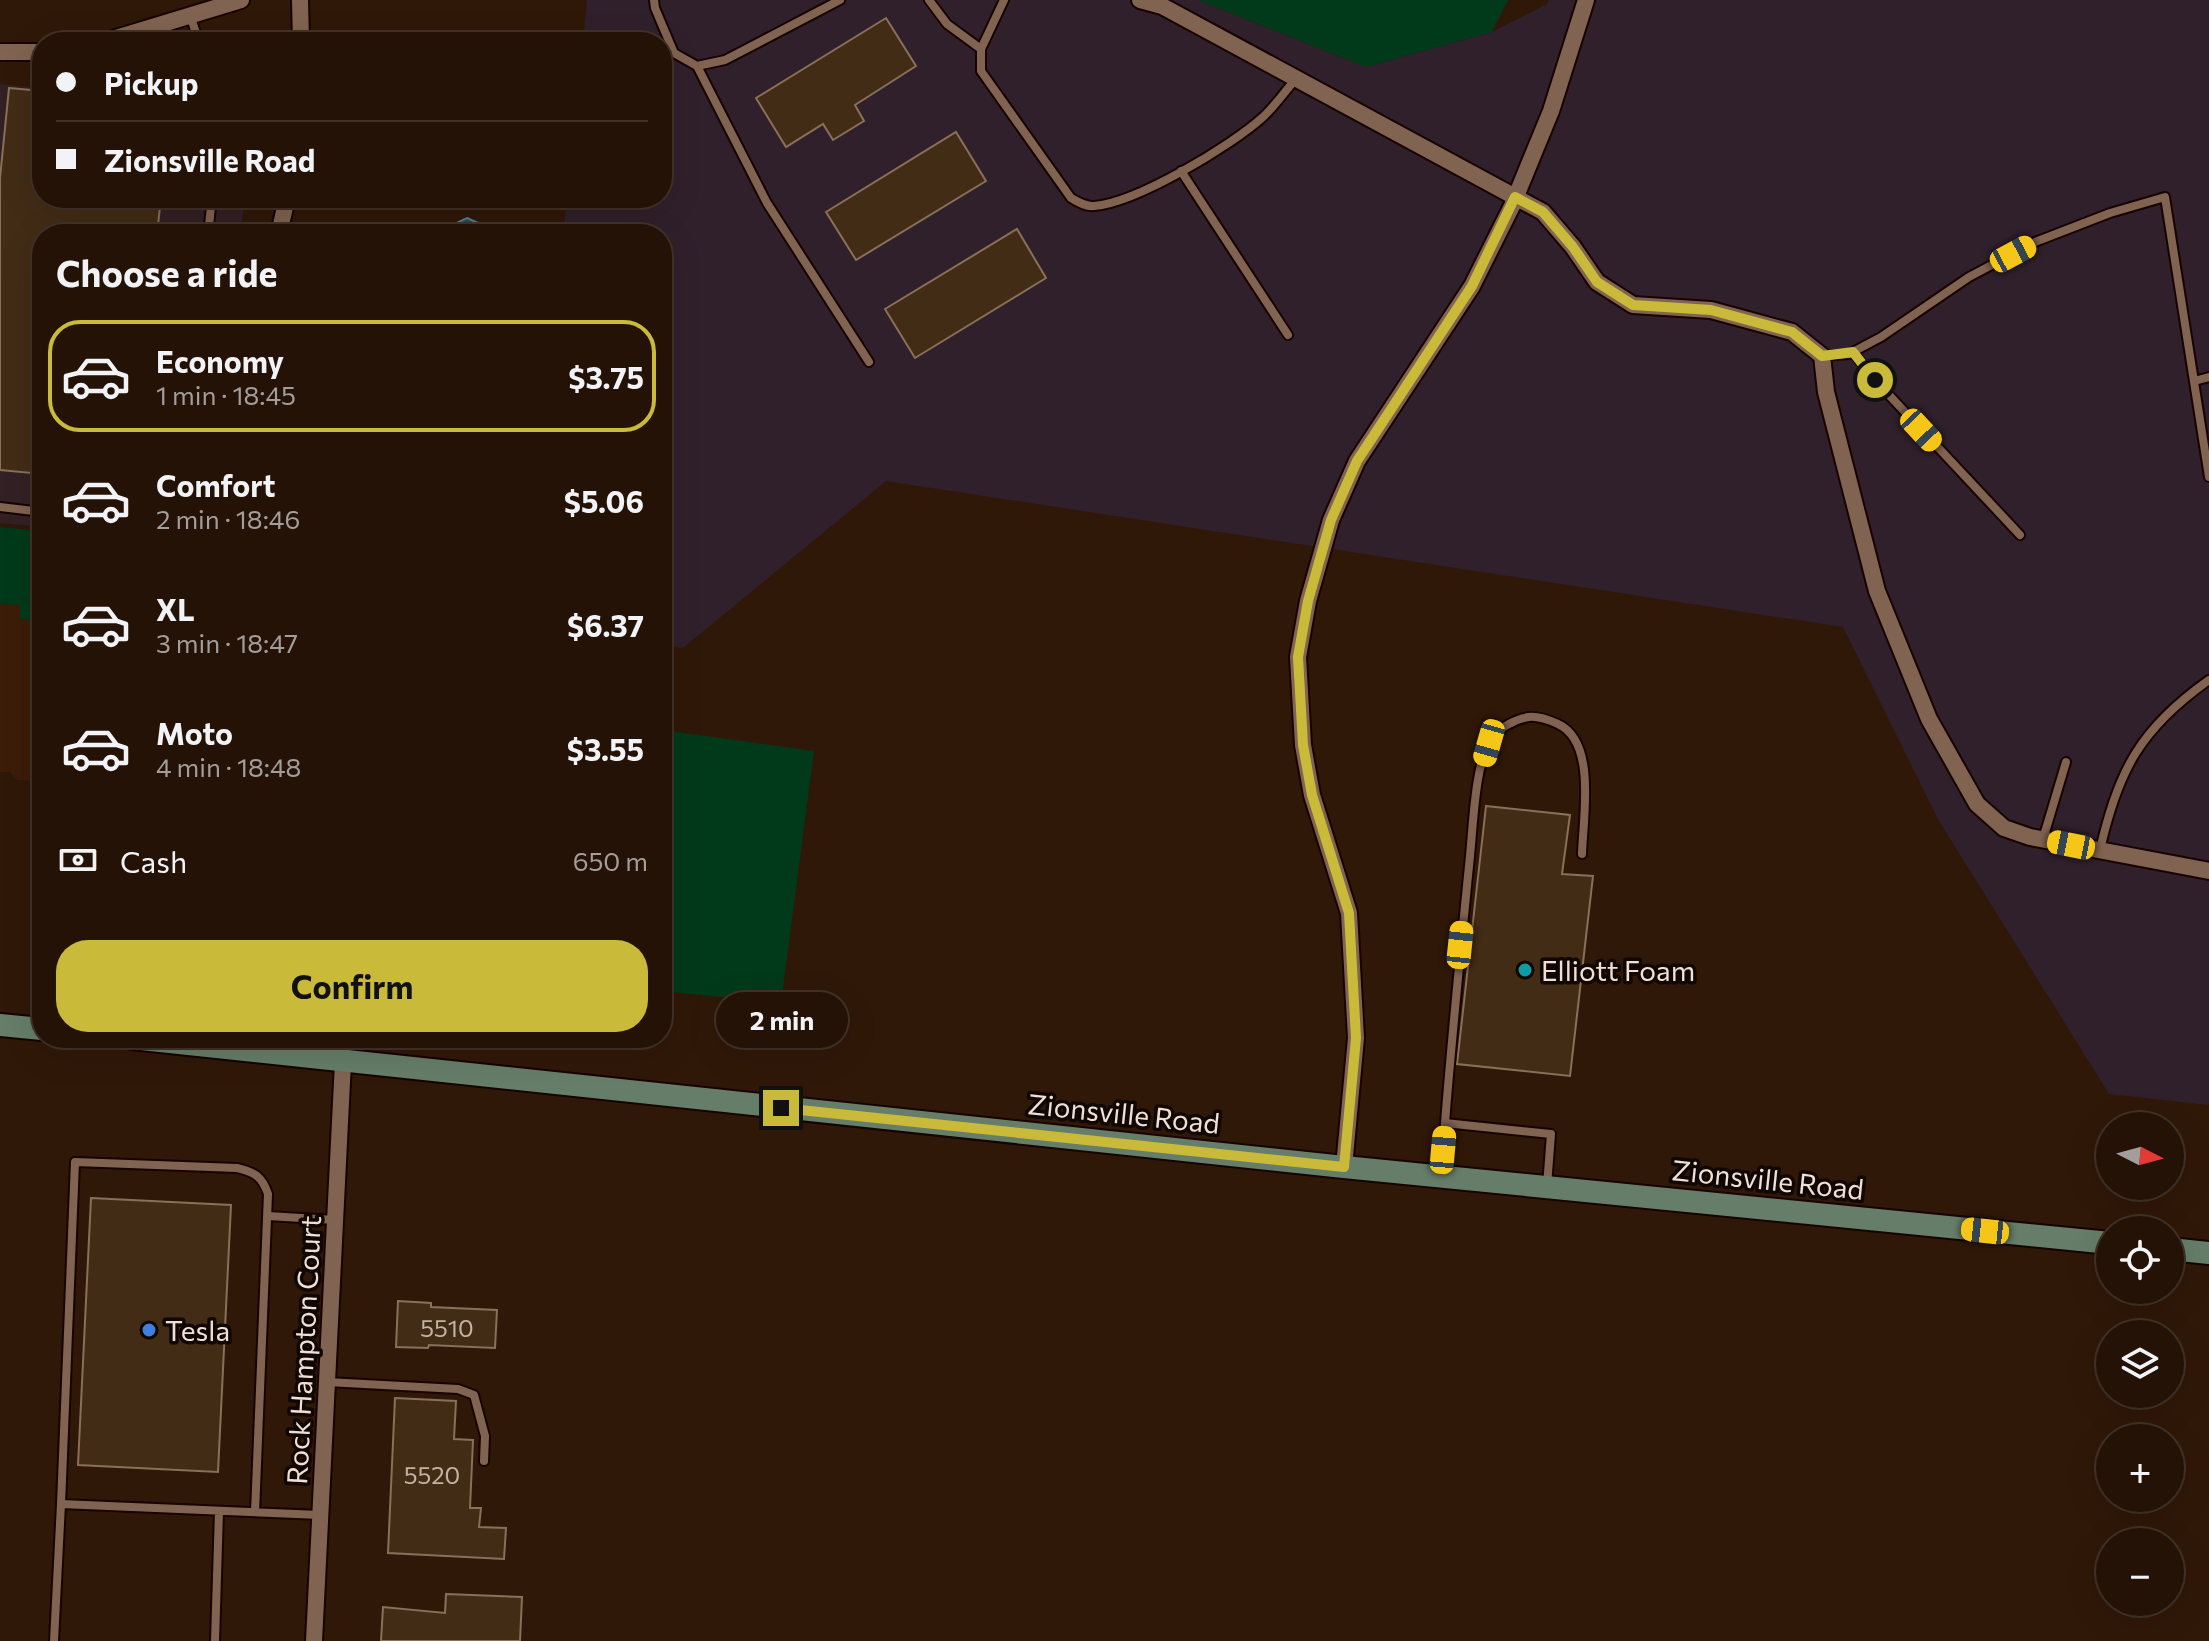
<!DOCTYPE html>
<meta charset="utf-8">
<style>
body{margin:0;font-family:Commissioner,sans-serif;background:#302014;color:#f1f3f6;height:100vh;display:flex;flex-direction:column;font-size:30px;white-space:nowrap}
*{box-sizing:border-box;margin:0}
p{font-size:26px;color:#a39e9b}
.icon{flex:none;width:44px;height:44px;fill:none;stroke:currentColor;stroke-width:2;stroke-linecap:round;stroke-linejoin:round}
.map{position:relative;flex:1;overflow:hidden}
.panel{position:absolute;left:32px;top:224px;width:640px;height:824px;display:flex;flex-direction:column;background:#241206;border-radius:32px;box-shadow:0 8px 32px #0002,0 0 0 2px #413228}
.panel>*{flex:none}
.top-card{position:absolute;left:32px;top:32px;width:640px;height:176px;border-radius:32px;box-shadow:0 8px 32px #0002,0 0 0 2px #413228;display:grid;align-content:center;height:176px;padding:0 24px;background:#241206}
.needle{width:52px;rotate:96deg}
.tools{position:absolute;left:2096px;top:1112px;display:grid;gap:16px}
.tools a{display:grid;place-items:center;width:88px;height:88px;border-radius:50%;background:#241206;box-shadow:0 8px 32px #0002,0 0 0 2px #413228;font-size:40px}
.end{position:absolute;width:36px;height:36px;margin:-18px;border:10px solid #caba3a;background:#111;box-shadow:0 0 0 4px #111}
.from{border-radius:50%}
.bubble{position:absolute;height:56px;border-radius:28px;background:#241206;box-shadow:0 8px 32px #0002,0 0 0 2px #413228;font-size:26px;font-weight:700;line-height:56px;text-align:center}
.car{position:absolute;width:24px;height:48px;margin:-24px -12px;border-radius:10px;box-shadow:0 0 6px 2px #0007;background:linear-gradient(#f5c518 24%,#345 0 40%,#f5c518 0 76%,#345 0 86%,#f5c518 0)}
.top-card b{display:flex;align-items:center;gap:28px;height:76px;font-size:30px}
.top-card b+b{border-top:2px solid #413228}
.top-card i{width:20px;height:20px;background:#f1f3f6}
ul{padding:0;list-style:none}
li{display:flex;align-items:center;gap:24px;height:112px;margin:0 16px 12px;padding:0 8px;border:4px solid transparent;border-radius:32px}
li div{flex:1}
li b{display:block;font-size:30px}
li em{font-style:normal;font-weight:700}
li.active{border-color:#caba3a}
li>.icon{width:72px;height:72px;stroke-width:1.5}
h2{padding:0 24px;font-size:36px;line-height:96px}
.pay{display:flex;align-items:center;gap:20px;height:88px;padding:0 24px;font-size:30px}
.pay p{margin-inline-start:auto}
.button{display:flex;gap:16px;margin-top:auto;padding:16px 24px}
.button a{flex:1;height:92px;border-radius:32px;background:#caba3a;color:#111;font-size:32px;font-weight:700;line-height:92px;text-align:center}
.map>svg:first-child{display:block}
.commercial{fill:#332024}
.industrial{fill:#30202b}
.built{fill:#3b1d08}
.green{fill:#003a1a}
.water{fill:#1e4e68;stroke:#5d7a89;stroke-width:2}
.building{fill:#422c16;stroke:#897058;stroke-width:2}
.lines{fill:none;stroke-linecap:round;stroke-linejoin:round}
.service-casing{stroke:#170300;stroke-width:12}
.minor-casing{stroke:#170300;stroke-width:20}
.secondary-casing{stroke:#170300;stroke-width:26}
.service{stroke:#806350;stroke-width:8}
.minor{stroke:#806350;stroke-width:16}
.secondary{stroke:#667e69;stroke-width:22}
.route{stroke:#caba3a;stroke-width:10}
.culture-dot{fill:#0f9aa8;stroke:#100602;stroke-width:3}
.shop-dot{fill:#3f7fe0;stroke:#100602;stroke-width:3}
.labels{text-anchor:middle;dominant-baseline:central;stroke-width:7;stroke-linejoin:round;paint-order:stroke}
.number-label{font-size:24px;fill:#c4b2a5}
.poi-label{font-size:28px;fill:#f0dfd5;stroke:#100602;text-anchor:start}
.street-label{font-size:28px;fill:#f0dfd5;stroke:#100602}
</style>
<div class="map">
<svg width="2209" height="1641" viewBox="0 0 2209 1641">
<rect width="100%" height="100%" fill="#301808"/>
<!-- commercial -->
<path class="commercial" d="M0 84 42 88V198H245L240 234H42V527L0 523Z"/>
<!-- industrial -->
<path class="industrial" d="M587 0H1198L1366 67 1492 32 1547 4 1549 0H2209V1105L2109 1094 1939 821 1843 627 886 481 683 648 662 645V234H563L567 198H662V42H583Z"/>
<!-- built -->
<path class="built" d="M0 604 21 605 20 619 42 620 36 739 42 746V775L35 781 17 780 10 772H0Z"/>
<!-- green -->
<path class="green" d="M1198 0H1508L1492 32 1366 67Z
M0 527 42 531V620L20 619V605L0 604Z
M662 730 814 751 781 1003 662 991Z"/>
<!-- water -->
<path class="water" d="M467 218 483 225 495 234H433Z"/>
<!-- building -->
<path class="building" d="M886 18 916 66 855 105 864 121 833 140 823 124 786 147 756 98Z
M9 88 42 91V198H161L157 234H42V474L0 470V178Z
M956 132 986 181 856 260 826 212Z
M1017 229 1046 278 915 358 885 309Z
M1486 806 1570 815 1562 874 1593 876 1570 1076 1457 1064Z
M91 1198 231 1205 218 1472 78 1465Z
M398 1301 431 1303V1307L497 1310 495 1348 429 1345 428 1348 396 1347Z
M395 1398 456 1401 454 1439 473 1440 470 1508H481L479 1527 506 1528 504 1559 388 1553Z
M446 1594 522 1597 520 1641H381L383 1607 445 1613Z"/>
<g class="lines">
<!-- service casing -->
<g class="service-casing">
<path id="service" d="M654 0 655 8 674 53 697 66 725 60 840 0
M929 0 947 24 981 49
M1004 0 981 49V71L1071 198C1078 202 1086 207 1094 206 1136 203 1231 146 1263 117 1275 106 1285 91 1296 79
M190 15 199 42
M697 66 767 203 869 362
M1181 171 1288 335
M208 234 212 198
M1853 352 1875 380 2020 535
M1823 356 1849 354 1881 337 1969 277 2035 242 2110 213 2165 197 2209 477
M2194 381 2209 377
M0 507 42 512
M2043 839 2066 762
M2100 850C2118 770 2141 728 2209 680
M1445 1123C1452 1034 1461 945 1470 856 1473 826 1475 768 1489 742 1496 729 1515 719 1529 717 1539 716 1549 720 1558 724 1597 742 1583 817 1582 854
M1441 1174 1445 1123 1551 1134 1547 1186
M268 1216 335 1220
M327 1382 458 1389 474 1395 485 1436 484 1461
M255 1512 268 1194C262 1176 254 1172 237 1168L75 1162 61 1504C147 1507 233 1512 320 1515
M54 1641 61 1504
M215 1641 219 1511"/>
</g>
<!-- minor casing -->
<g class="minor-casing">
<path id="minor" d="M300 0 301 42
M1140 0 1162 6 1543 212 1573 247 1597 282 1633 305 1711 310 1792 332 1822 356 1826 392 1877 591 1929 719 1977 804 2004 828 2030 837 2209 871
M103 42 241 0
M0 52H42
M279 234 287 198
M1344 1167 1356 1038 1349 913 1312 795 1303 745 1298 657 1308 601 1331 520 1357 461 1472 286 1512 206 1551 111 1586 0
M314 1641 343 1062"/>
</g>
<!-- secondary casing -->
<g class="secondary-casing">
<path id="secondary" d="M0 1025 42 1029
M132 1038 1344 1167 2110 1243
M2170 1249 2209 1253"/>
</g>
<!-- service -->
<use href="#service" class="service"/>
<!-- minor -->
<use href="#minor" class="minor"/>
<!-- secondary -->
<use href="#secondary" class="secondary"/>
</g>
<g class="lines">
<!-- route -->
<path class="route" d="M781 1108 1344 1167 1356 1038 1349 913 1312 795 1303 745 1298 657 1308 601 1331 520 1357 461 1472 286 1515 197 1543 212 1573 247 1597 282 1633 305 1711 310 1792 332 1822 356 1853 352 1875 380"/>
</g>
<!-- markers -->
<circle class="culture-dot" cx="1525" cy="970" r="8"/>
<circle class="shop-dot" cx="149" cy="1330" r="8"/>
<g class="labels">
<!-- number labels -->
<g class="number-label">
<text x="447" y="1327">5510</text>
<text x="432" y="1474">5520</text>
</g>
<!-- poi labels -->
<g class="poi-label">
<text x="1541" y="970">Elliott Foam</text>
<text x="165" y="1330">Tesla</text>
</g>
<!-- street labels -->
<g class="street-label">
<text transform="translate(1124 1113) rotate(6)">Zionsville Road</text>
<text transform="translate(1768 1179) rotate(6)">Zionsville Road</text>
<text transform="translate(303 1350) rotate(-87)">Rock Hampton Court</text>
</g>
</g>
</svg>
<div class="tools">
<a><svg class="needle" viewBox="-14 -14 28 28"><path d="M0-13l5 13h-10z" fill="#e53935"/><path d="M0 13l5-13h-10z" fill="#a39e9b"/></svg></a>
<a><svg class="icon" aria-label="locate" viewBox="0 0 24 24"><circle cx="12" cy="12" r="6"/><path d="M12 2v4M12 18v4M2 12h4M18 12h4"/></svg></a>
<a><svg class="icon" aria-label="layers" viewBox="0 0 24 24"><path d="M12 4l9 5-9 5-9-5zM3 14l9 5 9-5"/></svg></a>
<a>+</a>
<a>−</a>
</div>
<i class="end from" style="left:1875px;top:380px"></i>
<i class="end" style="left:781px;top:1108px"></i>
<div class="bubble" style="left:716px;top:992px;width:132px">2 min</div>
<i class="car" style="left:2013px;top:254px;rotate:62deg"></i>
<i class="car" style="left:1921px;top:430px;rotate:137deg"></i>
<i class="car" style="left:1489px;top:743px;rotate:196deg"></i>
<i class="car" style="left:2071px;top:845px;rotate:281deg"></i>
<i class="car" style="left:1460px;top:945px;rotate:6deg"></i>
<i class="car" style="left:1443px;top:1150px;rotate:5deg"></i>
<i class="car" style="left:1985px;top:1231px;rotate:276deg"></i>
<div class="top-card">
<b><i class="from"></i>Pickup</b>
<b><i></i>Zionsville Road</b>
</div>
<section class="panel">
<h2>Choose a ride</h2>
<ul>
<li class="active"><svg class="icon" aria-label="car" viewBox="0 0 24 24"><path d="M5 17H2v-5l4-1 3-4h7l3 4 3 1v5h-3M9 17h6M6 11h13"/><circle cx="7" cy="17" r="2"/><circle cx="17" cy="17" r="2"/></svg><div><b>Economy</b><p>1 min · 18:45</p></div><em>$3.75</em></li>
<li><svg class="icon" aria-label="car" viewBox="0 0 24 24"><path d="M5 17H2v-5l4-1 3-4h7l3 4 3 1v5h-3M9 17h6M6 11h13"/><circle cx="7" cy="17" r="2"/><circle cx="17" cy="17" r="2"/></svg><div><b>Comfort</b><p>2 min · 18:46</p></div><em>$5.06</em></li>
<li><svg class="icon" aria-label="car" viewBox="0 0 24 24"><path d="M5 17H2v-5l4-1 3-4h7l3 4 3 1v5h-3M9 17h6M6 11h13"/><circle cx="7" cy="17" r="2"/><circle cx="17" cy="17" r="2"/></svg><div><b>XL</b><p>3 min · 18:47</p></div><em>$6.37</em></li>
<li><svg class="icon" aria-label="car" viewBox="0 0 24 24"><path d="M5 17H2v-5l4-1 3-4h7l3 4 3 1v5h-3M9 17h6M6 11h13"/><circle cx="7" cy="17" r="2"/><circle cx="17" cy="17" r="2"/></svg><div><b>Moto</b><p>4 min · 18:48</p></div><em>$3.55</em></li>
</ul>
<div class="pay"><svg class="icon" aria-label="cash" viewBox="0 0 24 24"><path d="M3 7h18v10H3z"/><circle cx="12" cy="12" r="2"/></svg>Cash<p>650 m</p></div>
<div class="button"><a>Confirm</a></div>
</section>
</div>
